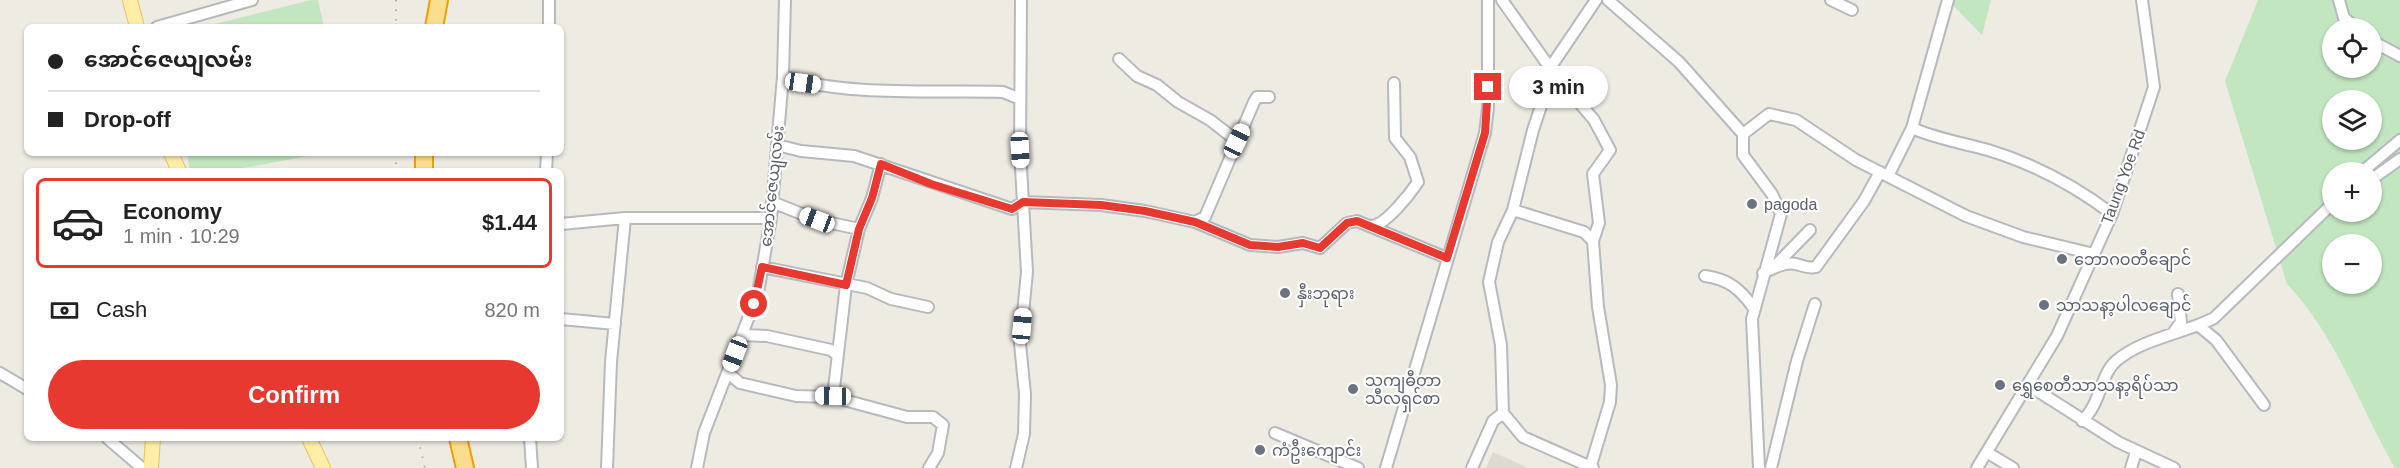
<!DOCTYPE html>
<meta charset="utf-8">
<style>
body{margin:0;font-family:Helvetica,"Noto Sans Myanmar",sans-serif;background:#f6f6f6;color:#222;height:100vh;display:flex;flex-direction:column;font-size:22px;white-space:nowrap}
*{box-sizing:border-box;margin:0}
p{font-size:20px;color:#767676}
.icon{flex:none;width:33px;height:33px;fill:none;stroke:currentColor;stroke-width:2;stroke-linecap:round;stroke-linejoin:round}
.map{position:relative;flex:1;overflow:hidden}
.details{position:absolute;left:24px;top:168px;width:540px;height:273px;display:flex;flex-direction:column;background:#fff;border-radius:9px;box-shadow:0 2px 4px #0004}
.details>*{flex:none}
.hud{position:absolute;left:24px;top:24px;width:540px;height:132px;border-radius:9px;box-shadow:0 2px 4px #0004;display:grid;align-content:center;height:132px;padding:0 24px;background:#fff}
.fabs{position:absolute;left:2322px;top:18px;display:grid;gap:12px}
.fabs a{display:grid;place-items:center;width:60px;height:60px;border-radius:50%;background:#fff;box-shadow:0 2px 4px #0004;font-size:30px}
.end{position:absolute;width:27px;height:27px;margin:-14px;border:8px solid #e83930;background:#fff;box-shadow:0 0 0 3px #fff}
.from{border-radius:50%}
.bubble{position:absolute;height:42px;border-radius:21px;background:#fff;box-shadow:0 2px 4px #0004;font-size:20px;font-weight:700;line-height:42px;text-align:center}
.car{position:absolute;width:18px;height:36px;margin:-18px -9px;border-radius:8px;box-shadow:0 0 4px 2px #0007;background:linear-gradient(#fff 24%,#345 0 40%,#fff 0 76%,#345 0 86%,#fff 0)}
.hud b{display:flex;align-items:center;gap:21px;height:57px;font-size:22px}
.hud b+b{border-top:2px solid #e0e0e0}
.hud i{width:15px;height:15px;background:#222}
ul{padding:10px 0 0;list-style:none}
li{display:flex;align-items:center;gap:18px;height:90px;margin:0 12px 9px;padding:0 12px;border:3px solid transparent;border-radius:9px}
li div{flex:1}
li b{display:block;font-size:22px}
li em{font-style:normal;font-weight:700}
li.selected{border-color:#e83930}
li>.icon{width:54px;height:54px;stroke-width:1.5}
.pay{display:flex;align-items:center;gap:15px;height:66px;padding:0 24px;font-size:22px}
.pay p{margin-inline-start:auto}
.primary-button{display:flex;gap:12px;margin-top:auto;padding:12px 24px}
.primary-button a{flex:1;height:69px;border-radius:36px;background:#e83930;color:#fff;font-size:24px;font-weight:700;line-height:69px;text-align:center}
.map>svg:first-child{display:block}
.education{fill:#dedad2}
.green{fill:#c1e6c0;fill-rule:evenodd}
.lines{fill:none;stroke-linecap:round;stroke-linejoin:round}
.minor-casing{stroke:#b6b9be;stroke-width:14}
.major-casing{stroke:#f0c25b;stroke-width:16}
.highway-casing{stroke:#ef9f02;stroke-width:20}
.minor{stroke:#fff;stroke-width:10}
.major{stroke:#feeea8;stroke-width:14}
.highway{stroke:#fcdd8d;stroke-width:16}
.rail{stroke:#b2b3b4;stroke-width:2;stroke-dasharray:1.5 8;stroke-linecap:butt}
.route{stroke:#e83930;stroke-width:8}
.worship-dot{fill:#6b7280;stroke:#fff;stroke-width:2}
.labels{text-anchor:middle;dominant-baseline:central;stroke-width:4.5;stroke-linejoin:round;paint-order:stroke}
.street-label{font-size:16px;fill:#5c6064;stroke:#fff}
.worship-label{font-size:16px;fill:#5b616d;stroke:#fff;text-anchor:start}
</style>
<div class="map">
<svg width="2400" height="468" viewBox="0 0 2400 468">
<rect width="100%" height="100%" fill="#eeebe3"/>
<!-- education -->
<path class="education" d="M1493 452 1528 468H1486Z"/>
<!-- green -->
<path class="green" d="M311 0H318L324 27H203Z
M1948 0H1991L1982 35Z
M2258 0H2400V468H2395C2360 407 2336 335 2287 284L2225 81ZM2332 28H2372V68H2332ZM2332 100H2372V140H2332ZM2332 172H2372V212H2332ZM2332 244H2372V284H2332Z
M187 153H325L226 171H190Z"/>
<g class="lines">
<!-- minor casing -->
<g class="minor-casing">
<path id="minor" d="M1502 0 1550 68 1547 88 1533 130 1513 210 1498 242 1489 282 1501 345 1503 413 1523 437 1593 468
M1608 0 1679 62 1743 134V155L1772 194 1781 214 1752 319 1759 468
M1831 0 1852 10
M2339 0 2344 18 2357 28
M157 27 252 0
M549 27V0
M2372 41 2400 56
M1119 59 1137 76 1157 85 1178 102 1210 120 1237 141
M783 76C845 97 936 90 1003 92L1020 99
M1912 128 1948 0
M1743 134 1769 114 1796 120 1856 160 1966 216 2023 237 2094 254
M777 145 801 151 854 156 1012 209 1023 202 1101 205 1145 211 1195 222 1250 245 1278 247 1303 243 1320 248 1347 223 1357 221 1447 258
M546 171 547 153
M2362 172 2400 140
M1888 176 1912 128C1937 139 1963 143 1988 150 2034 164 2074 185 2112 214
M2372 179 2400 159
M772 202 817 220 859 229
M1513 210 1584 232 1593 241 1598 307 1611 385 1610 402 1591 465
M1195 222 1205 217 1254 102 1257 97H1269
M561 224 625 218H771
M1371 226C1385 226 1410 194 1418 182L1410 157 1395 138 1394 83
M1593 241 1599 223 1593 174 1610 150 1594 120 1550 68 1596 0
M762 267 867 288 891 299 928 307
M1772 269 1810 230
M1763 273C1774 268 1784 262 1796 264 1804 266 1808 269 1816 267L1864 201 1880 172
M1705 276C1728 279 1740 289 1753 307
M561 319 615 324
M2199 326 2216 340 2264 405
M2173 333 2181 322 2178 294
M743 335 767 336 831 350 837 355
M0 373 27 389
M728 373 740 383 796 396 833 397 907 417H933L943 425 938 453 929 468
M2028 385 2118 442 2174 468
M833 397 846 285 859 229 872 198 881 164
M2082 421C2101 404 2100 375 2116 361 2143 338 2183 334 2214 318L2332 204
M1275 433 1358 468
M107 438 142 468
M530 438 532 468
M1988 453 2013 468
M607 468 611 362 625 218
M697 468 704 433 758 293 771 218 783 76 785 0
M1016 468 1024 434 1025 394 1020 344 1027 272 1020 150 1021 0
M1386 468 1485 133 1488 108V0
M1472 468 1493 421 1503 413
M1771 468 1797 361 1815 304
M1977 468 2057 336 2112 214 2154 87 2142 0
M2131 468 2136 452"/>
</g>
<!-- major casing -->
<g class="major-casing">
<path id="major" d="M130 0 137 27
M171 153 179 171
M309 438 323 468
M151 468 153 438"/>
</g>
<!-- highway casing -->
<g class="highway-casing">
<path id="highway" d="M434 27 439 0
M424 153V171
M458 438 465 468"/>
</g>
<!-- minor -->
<use href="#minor" class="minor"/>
<!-- major -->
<use href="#major" class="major"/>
<!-- highway -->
<use href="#highway" class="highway"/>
<!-- rail -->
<path class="rail" d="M396 0V27
M396 153V171
M418 438 425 468"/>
</g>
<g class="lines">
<!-- route -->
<path class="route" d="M754 304 762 267 846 285 859 229 872 198 881 164 931 184 1012 209 1023 202 1101 205 1145 211 1195 222 1250 245 1278 247 1303 243 1320 248 1347 223 1357 221 1447 258 1485 133 1488 87"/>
</g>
<!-- markers -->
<g class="worship-dot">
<circle cx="1752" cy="204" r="6"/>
<circle cx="2062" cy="259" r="6"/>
<circle cx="1285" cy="293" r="6"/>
<circle cx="2044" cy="305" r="6"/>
<circle cx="2000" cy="385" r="6"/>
<circle cx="1353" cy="389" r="6"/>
<circle cx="1260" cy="450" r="6"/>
</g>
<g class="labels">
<!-- street labels -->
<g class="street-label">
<text transform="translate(2123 177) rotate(-70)">Taung Yoe Rd</text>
<text transform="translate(772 186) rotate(-84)">အောင်ဇေယျလမ်း</text>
</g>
<!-- worship labels -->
<g class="worship-label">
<text x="1764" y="204">pagoda</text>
<text x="2074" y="259">ဘောဂဝတီချောင်</text>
<text x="1297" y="293">နှီးဘုရား</text>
<text x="2056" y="305">သာသနာ့ပါလချောင်</text>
<text x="1365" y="380">သကျဓီတာ<tspan x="1365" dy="18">သီလရှင်စာ</tspan></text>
<text x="2012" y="385">ရွှေစေတီသာသနာ့ရိပ်သာ</text>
<text x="1272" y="450">ကံဦးကျောင်း</text>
</g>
</g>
</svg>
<div class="fabs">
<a><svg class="icon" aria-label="locate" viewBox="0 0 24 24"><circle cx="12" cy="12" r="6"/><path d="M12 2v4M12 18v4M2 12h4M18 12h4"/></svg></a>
<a><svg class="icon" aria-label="layers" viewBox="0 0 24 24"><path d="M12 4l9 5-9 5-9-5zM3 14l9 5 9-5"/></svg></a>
<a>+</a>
<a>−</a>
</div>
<i class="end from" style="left:754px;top:304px"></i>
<i class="end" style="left:1488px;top:87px"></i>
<div class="bubble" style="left:1509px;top:66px;width:99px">3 min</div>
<i class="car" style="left:803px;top:83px;rotate:98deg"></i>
<i class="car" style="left:1237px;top:141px;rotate:25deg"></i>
<i class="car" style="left:1020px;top:150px;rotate:177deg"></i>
<i class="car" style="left:817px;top:220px;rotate:291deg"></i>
<i class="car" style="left:1022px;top:326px;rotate:5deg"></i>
<i class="car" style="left:735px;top:354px;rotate:201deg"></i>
<i class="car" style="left:833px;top:396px;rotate:271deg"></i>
<div class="hud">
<b><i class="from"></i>အောင်ဇေယျလမ်း</b>
<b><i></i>Drop-off</b>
</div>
<section class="details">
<ul>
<li class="selected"><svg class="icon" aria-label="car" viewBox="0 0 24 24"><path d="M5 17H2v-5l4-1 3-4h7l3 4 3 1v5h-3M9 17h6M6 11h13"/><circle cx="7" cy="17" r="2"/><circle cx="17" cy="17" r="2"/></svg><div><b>Economy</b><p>1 min · 10:29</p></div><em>$1.44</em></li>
</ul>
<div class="pay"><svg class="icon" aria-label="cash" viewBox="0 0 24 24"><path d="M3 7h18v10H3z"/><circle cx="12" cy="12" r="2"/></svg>Cash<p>820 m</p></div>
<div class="primary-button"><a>Confirm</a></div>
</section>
</div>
